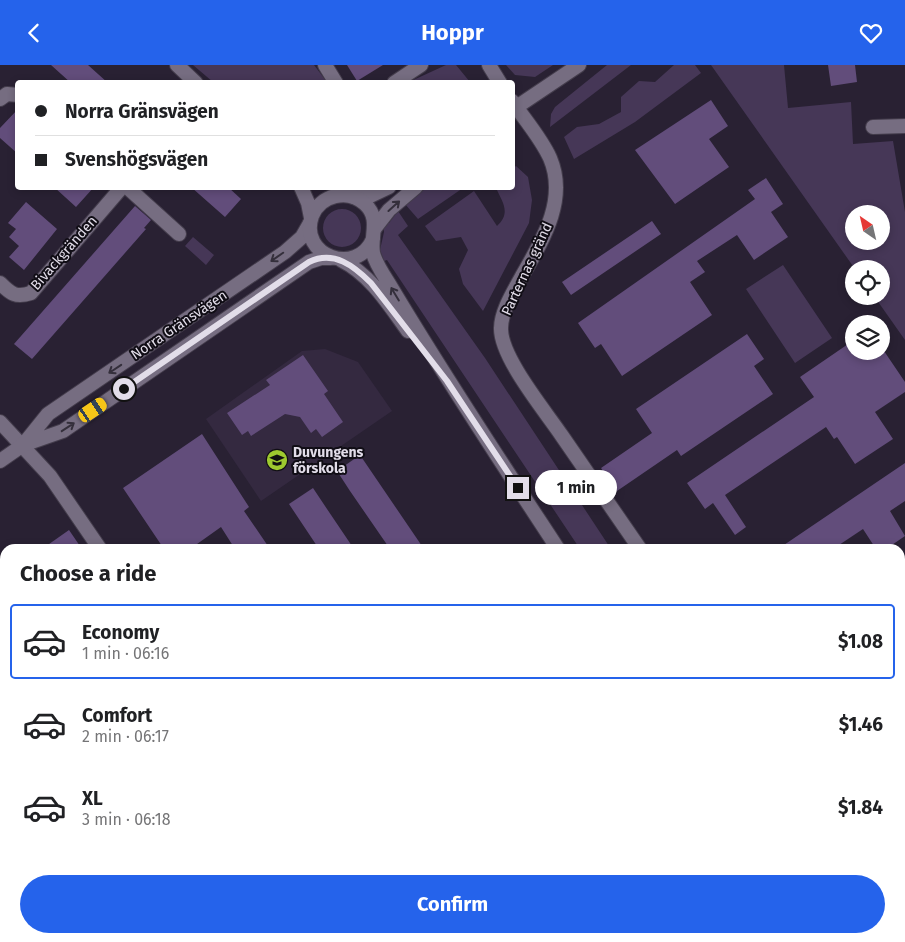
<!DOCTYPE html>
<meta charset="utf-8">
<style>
body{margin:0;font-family:"Fira Sans",sans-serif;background:#f2f2f2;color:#202124;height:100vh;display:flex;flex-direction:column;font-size:19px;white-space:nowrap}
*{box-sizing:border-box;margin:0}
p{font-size:16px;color:#757577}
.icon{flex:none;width:28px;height:28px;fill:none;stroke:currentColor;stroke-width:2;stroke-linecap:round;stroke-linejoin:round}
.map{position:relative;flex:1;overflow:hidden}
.panel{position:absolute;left:0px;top:479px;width:905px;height:399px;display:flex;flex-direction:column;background:#fff;border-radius:15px 15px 0 0;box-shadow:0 2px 8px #0003}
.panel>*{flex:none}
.hud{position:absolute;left:15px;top:15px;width:500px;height:110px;border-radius:5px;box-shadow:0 2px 8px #0003;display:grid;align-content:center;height:110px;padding:0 20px;background:#fff}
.needle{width:32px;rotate:326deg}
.controls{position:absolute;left:845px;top:140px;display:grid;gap:10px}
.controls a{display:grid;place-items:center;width:45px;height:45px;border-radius:50%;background:#fff;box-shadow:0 2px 8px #0003;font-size:25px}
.end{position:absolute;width:22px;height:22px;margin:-11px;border:6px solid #e2dde9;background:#111;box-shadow:0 0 0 2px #111}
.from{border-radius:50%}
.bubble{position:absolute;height:35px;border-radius:18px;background:#fff;box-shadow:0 2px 8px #0003;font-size:16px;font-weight:700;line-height:35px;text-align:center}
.car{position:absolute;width:15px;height:30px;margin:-15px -8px;border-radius:6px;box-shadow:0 0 4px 1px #0007;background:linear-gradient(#f5c518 24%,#345 0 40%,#f5c518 0 76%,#345 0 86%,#f5c518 0)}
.hud b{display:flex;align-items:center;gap:18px;height:48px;font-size:19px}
.hud b+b{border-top:1px solid #e0e0e0}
.hud i{width:12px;height:12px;background:#202124}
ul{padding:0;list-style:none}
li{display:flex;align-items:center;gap:15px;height:75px;margin:0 10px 8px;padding:0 10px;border:2px solid transparent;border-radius:5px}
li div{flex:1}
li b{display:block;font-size:19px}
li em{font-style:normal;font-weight:700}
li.current{border-color:#2563eb}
li>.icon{width:45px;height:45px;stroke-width:1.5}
h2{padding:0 20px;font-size:22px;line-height:60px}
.primary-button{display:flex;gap:10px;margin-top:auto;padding:10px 20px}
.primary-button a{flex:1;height:58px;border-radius:30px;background:#2563eb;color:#fff;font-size:20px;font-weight:700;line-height:58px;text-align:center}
header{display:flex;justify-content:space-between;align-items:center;height:65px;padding:0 20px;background:#2563eb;color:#fff;font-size:22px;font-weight:700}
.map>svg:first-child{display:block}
.built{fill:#342940}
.green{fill:#463757;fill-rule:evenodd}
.building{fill:#624d7b}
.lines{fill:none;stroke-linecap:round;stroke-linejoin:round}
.minor-casing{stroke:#443d4c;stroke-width:16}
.tertiary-casing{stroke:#443d4c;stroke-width:16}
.secondary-casing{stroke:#443d4c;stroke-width:16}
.minor{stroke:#766d81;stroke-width:14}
.tertiary{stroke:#766d81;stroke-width:14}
.secondary{stroke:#766d81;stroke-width:14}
.oneway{stroke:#342f3b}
.route{stroke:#e2dde9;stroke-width:6}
.labels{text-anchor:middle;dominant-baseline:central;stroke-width:4;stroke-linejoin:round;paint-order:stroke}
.street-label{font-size:14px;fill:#e2dde9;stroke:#100d15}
.poi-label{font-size:14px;font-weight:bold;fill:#e2dde9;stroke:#100d15;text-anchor:start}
</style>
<header><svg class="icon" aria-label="back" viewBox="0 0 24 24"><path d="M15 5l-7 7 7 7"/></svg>Hoppr<svg class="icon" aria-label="heart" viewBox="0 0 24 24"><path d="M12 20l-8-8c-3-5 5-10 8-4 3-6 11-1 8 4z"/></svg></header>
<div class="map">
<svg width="905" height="877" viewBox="0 0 905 877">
<rect width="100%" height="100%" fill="#292133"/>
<!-- built -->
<path class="built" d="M325 284 358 297 392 346 261 436 206 354 302 286Z"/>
<!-- green -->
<path class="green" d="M193 0H314L327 17H213Z
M446 0H456L470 17H409Z
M506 0H553L535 12 515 10Z
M607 0H631L550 62 551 49 555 42Z
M674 0H695L701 8 635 57 574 94 564 72 577 62 599 59 621 47V32L639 16 655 17Z
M711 0H784L788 43 851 37 853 79 893 76 905 147V275L874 231H881V204H855ZM854 149H881V176H854Z
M516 101 528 112 532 135 529 158 483 246 463 219 459 204 468 185 461 172 436 176 425 161 474 126 497 161C511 148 503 138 496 123L512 122 513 103Z
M426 123H463L418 154 405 139Z
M323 163a19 19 0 1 1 38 0a19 19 0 1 1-38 0Z
M398 146 408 161 398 170 485 293 611 484H580L387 195 384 196 380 185 384 167 383 150 389 158Z
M193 172 214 190 206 200 185 181Z
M783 200 832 273 795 298 746 224Z
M839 873H876L879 877H842Z"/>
<!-- building -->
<path class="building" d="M51 0H88L108 18H71Z
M347 0H383L357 16Z
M828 0H855L857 17 831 21Z
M711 35 728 61 709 74 729 102 675 139 635 85Z
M18 44V89L0 73V63Z
M766 113 783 139 771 147 788 172 754 195 737 170 697 196 705 207 690 217 712 250 622 311 601 279 595 283 578 258 755 134 748 125Z
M54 122H94L76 142Z
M191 122H228L241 134 225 152Z
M26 137 57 164 24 205 9 192 19 181 9 172 16 164 8 158Z
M135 141 151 155 144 163 146 164 32 294 14 279Z
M652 156 661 169 571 230 562 217Z
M747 269 764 294 754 301 773 329 681 391 677 385 617 426 601 403 652 368 636 344Z
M854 275V286H884L905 317V327L875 347 893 374 855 399 837 372 834 374 826 362 725 430 746 462 735 470 713 438 705 444 687 418 814 332 800 312Z
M303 290 328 326 324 329 343 357 322 372 316 364 311 368 300 352 285 349 251 371 248 366 242 370 227 348 270 320 266 315Z
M202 369 249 442 244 446 270 484H235L221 462 190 484H164L123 423Z
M360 390 424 484H390L350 426 337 406Z
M905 398V436L890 446 905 471 886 484H876L863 464 833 484H778Z
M313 423 327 444 354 484H319L289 439Z
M69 465 82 484H42Z"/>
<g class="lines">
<!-- minor casing -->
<g class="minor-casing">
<path id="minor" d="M325 0 336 18
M489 0 500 18
M394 18 421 0
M0 34 7 29 18 30
M512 36C525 55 541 73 550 93 568 135 542 176 522 211 514 226 501 246 501 263 500 292 546 347 562 371 588 409 614 446 640 484
M873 62 905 61
M127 122 179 169
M0 218C11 229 16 233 31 228L122 122
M0 357 50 411 100 484
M900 868 905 875
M366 872 369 877"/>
</g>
<!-- tertiary casing -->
<g class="tertiary-casing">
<path id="tertiary" d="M512 45 579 0
M354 132H368L389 122
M375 163 389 145 416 122
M23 380 48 349 285 187 302 172 310 158
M0 396 23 380 63 366 309 197 321 193H331"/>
</g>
<!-- secondary casing -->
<g class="secondary-casing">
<path id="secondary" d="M177 0 196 18
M301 122 308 138 311 153
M373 174C357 212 298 191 312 151 320 130 348 123 365 139 381 154 370 170 373 188 376 200 385 212 391 222 444 311 501 397 558 484
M341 195C371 210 389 240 408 266
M815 872 818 877"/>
</g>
<!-- minor -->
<use href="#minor" class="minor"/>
<!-- tertiary -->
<use href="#tertiary" class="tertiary"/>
<!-- secondary -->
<use href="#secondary" class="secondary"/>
</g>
<!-- one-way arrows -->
<defs><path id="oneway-shaft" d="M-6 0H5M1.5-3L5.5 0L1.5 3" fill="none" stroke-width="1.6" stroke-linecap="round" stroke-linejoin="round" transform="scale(1.25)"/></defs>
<g class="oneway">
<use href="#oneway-shaft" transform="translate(394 141) rotate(-42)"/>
<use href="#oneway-shaft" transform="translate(277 192) rotate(145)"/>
<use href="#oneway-shaft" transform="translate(395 229) rotate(-121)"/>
<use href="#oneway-shaft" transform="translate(115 304) rotate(146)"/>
<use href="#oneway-shaft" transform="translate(68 362) rotate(-33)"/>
</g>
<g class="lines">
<!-- route -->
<path class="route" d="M124 324 309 197C334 185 354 201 371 218L447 316 518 423"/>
</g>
<!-- icons -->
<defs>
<g id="school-disc" transform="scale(1.125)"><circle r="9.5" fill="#9eca2f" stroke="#100d15"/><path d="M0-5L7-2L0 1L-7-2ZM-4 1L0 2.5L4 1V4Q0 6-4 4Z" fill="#111"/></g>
</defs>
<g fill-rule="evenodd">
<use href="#school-disc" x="277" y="395"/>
</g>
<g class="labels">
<!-- street labels -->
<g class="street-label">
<text transform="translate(64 188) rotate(-49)">Bivackgränden</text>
<text transform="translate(527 204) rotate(-65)">Parternas gränd</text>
<text transform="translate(179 260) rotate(-34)">Norra Gränsvägen</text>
</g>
<!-- poi labels -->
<g class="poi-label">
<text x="293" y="387">Duvungens<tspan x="293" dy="16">förskola</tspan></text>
</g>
</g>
</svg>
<div class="controls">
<a><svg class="needle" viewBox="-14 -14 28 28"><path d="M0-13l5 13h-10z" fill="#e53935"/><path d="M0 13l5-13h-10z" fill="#757577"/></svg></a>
<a><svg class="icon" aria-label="locate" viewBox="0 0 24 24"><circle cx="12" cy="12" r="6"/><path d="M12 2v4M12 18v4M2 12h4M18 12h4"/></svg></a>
<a><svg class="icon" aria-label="layers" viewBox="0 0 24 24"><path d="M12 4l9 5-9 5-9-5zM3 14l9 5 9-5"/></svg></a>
</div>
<i class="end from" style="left:124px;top:324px"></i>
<i class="end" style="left:518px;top:423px"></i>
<div class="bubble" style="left:535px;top:405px;width:82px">1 min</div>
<i class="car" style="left:93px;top:345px;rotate:56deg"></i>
<div class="hud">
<b><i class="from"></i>Norra Gränsvägen</b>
<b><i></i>Svenshögsvägen</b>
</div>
<section class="panel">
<h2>Choose a ride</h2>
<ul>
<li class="current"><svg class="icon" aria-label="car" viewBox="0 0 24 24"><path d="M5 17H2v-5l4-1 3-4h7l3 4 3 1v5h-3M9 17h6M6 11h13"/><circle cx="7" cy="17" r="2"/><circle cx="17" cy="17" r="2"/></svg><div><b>Economy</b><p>1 min · 06:16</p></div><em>$1.08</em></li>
<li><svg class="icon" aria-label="car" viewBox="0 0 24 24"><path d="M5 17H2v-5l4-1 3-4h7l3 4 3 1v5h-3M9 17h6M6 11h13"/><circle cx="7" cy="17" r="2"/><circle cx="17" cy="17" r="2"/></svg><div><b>Comfort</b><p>2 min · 06:17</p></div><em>$1.46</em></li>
<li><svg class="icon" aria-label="car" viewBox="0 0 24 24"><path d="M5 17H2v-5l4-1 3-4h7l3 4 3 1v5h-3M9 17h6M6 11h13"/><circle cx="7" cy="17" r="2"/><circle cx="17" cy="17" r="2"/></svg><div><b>XL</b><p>3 min · 06:18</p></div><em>$1.84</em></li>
</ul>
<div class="primary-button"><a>Confirm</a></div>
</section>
</div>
